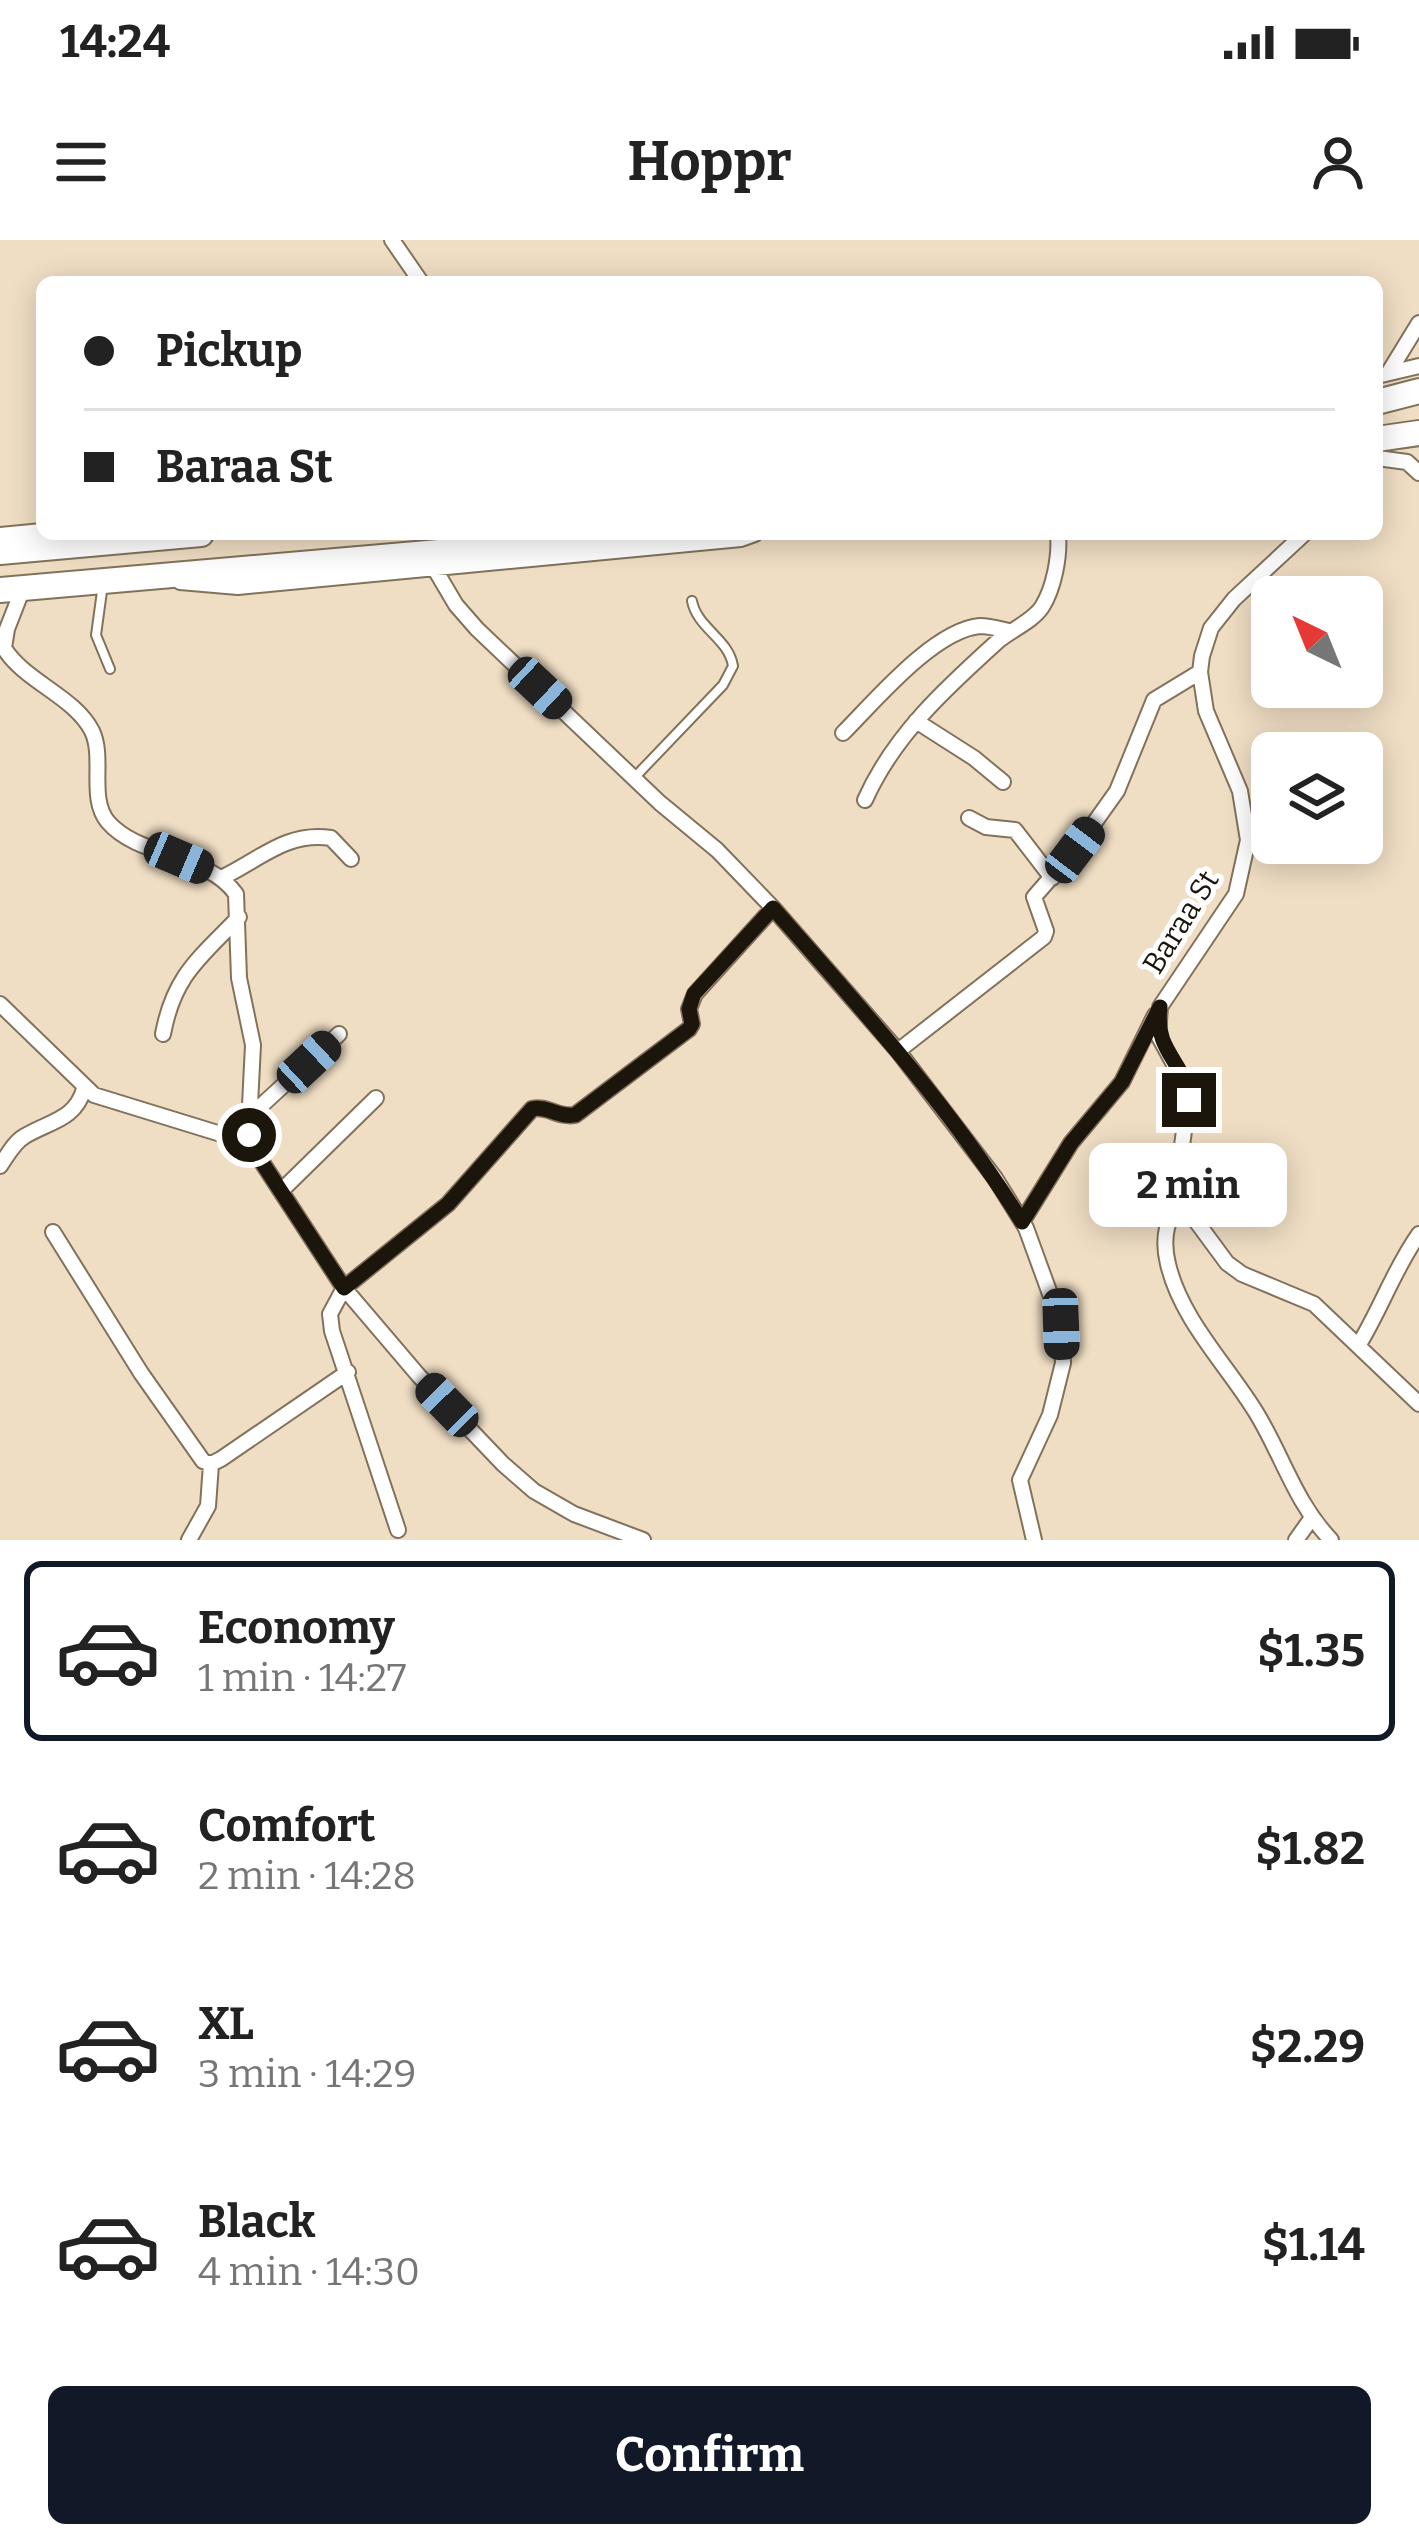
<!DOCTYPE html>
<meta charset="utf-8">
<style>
body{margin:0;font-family:Bitter,serif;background:#f6f6f6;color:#222;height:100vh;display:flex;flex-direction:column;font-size:45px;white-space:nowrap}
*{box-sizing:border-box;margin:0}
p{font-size:39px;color:#767676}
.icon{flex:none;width:66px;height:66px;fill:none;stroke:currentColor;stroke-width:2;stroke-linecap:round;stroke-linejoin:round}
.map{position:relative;height:1300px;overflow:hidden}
.panel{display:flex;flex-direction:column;background:#fff;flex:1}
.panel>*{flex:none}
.hud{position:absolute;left:36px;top:36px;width:1347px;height:264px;border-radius:18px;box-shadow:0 6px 30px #0003;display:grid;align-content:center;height:264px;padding:0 48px;background:#fff}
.needle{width:78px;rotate:317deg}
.fabs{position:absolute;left:1251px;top:336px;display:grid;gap:24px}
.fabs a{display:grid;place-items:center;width:132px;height:132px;border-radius:18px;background:#fff;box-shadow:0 6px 30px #0003;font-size:60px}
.end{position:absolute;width:54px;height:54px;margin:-27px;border:15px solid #1b150c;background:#fff;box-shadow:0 0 0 6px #fff}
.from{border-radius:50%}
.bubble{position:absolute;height:84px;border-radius:18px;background:#fff;box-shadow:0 6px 30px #0003;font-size:39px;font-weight:700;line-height:84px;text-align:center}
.car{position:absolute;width:36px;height:72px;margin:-36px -18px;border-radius:15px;box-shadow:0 0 9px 3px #0007;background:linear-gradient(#222 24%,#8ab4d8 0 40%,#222 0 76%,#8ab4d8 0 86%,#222 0)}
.hud b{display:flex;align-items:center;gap:42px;height:114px;font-size:45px}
.hud b+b{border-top:3px solid #e0e0e0}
.hud i{width:30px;height:30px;background:#222}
ul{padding:21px 0 0;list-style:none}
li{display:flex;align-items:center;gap:36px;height:180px;margin:0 24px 18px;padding:0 24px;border:6px solid transparent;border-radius:18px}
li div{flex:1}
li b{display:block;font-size:45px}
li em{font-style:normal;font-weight:700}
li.current{border-color:#111827}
li>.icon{width:108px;height:108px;stroke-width:1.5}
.action{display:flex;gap:24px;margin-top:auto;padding:24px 48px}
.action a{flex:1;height:138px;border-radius:18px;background:#111827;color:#fff;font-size:48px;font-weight:700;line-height:138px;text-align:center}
.status{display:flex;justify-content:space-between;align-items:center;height:84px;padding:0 60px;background:#fff;direction:ltr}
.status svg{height:33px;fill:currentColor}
header{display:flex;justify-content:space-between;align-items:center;height:156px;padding:0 48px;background:#fff;font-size:54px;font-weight:700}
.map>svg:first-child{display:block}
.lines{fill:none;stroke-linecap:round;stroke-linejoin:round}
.service-casing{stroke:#82725b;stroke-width:12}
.minor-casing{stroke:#82725b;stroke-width:18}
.trunk-casing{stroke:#82725b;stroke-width:28}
.service{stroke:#fff;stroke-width:8}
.minor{stroke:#fff;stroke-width:14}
.trunk{stroke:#fff;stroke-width:24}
.route{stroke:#1b150c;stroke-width:15}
.labels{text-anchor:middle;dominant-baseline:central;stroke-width:10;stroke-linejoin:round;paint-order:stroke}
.street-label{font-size:30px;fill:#1b150c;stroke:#fff}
</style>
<div class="status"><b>14:24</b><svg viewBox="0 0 49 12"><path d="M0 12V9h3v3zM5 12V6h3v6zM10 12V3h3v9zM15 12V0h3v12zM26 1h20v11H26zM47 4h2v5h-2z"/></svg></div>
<header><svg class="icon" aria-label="menu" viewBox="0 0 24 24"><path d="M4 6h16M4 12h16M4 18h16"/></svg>Hoppr<svg class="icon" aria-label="person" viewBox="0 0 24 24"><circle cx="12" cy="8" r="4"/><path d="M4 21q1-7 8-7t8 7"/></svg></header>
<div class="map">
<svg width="1419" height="1300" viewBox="0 0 1419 1300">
<rect width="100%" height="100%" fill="#f0dec4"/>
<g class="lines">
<!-- service casing -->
<g class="service-casing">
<path id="service" d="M103 344 96 395 110 429
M634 538 723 445 733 426C729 399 697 388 692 361"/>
</g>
<!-- minor casing -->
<g class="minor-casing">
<path id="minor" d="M392 0 421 42
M1389 132 1419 83
M1377 136 1419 126
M1377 218 1407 222 1419 233
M1304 294 1234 359 1211 388 1202 416 1200 432 1206 471 1240 551 1248 600 1236 654 1160 767 1158 795 1189 852 1179 929 1185 966 1227 1023 1242 1034 1314 1064 1419 1164
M0 295 42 291
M433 326 456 365 477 389 660 563 717 610 773 668 898 811 995 938 1026 988 1061 1084 1063 1123 1050 1175 1020 1240 1034 1300
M180 342 238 347 741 299 755 294
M23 348 7 389 4 408C25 442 74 456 92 491 105 518 88 558 108 582 139 618 207 613 236 654L239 738 253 805 249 885 254 910 344 1048 419 1136 503 1224 534 1251 574 1274 643 1300
M916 481 974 518 1003 542
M843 493C875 461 934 390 980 386 990 386 1000 389 1009 391
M865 560C894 495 946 448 998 401 1011 390 1033 381 1042 367 1054 348 1060 316 1058 294
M969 578 986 587 1015 590 1052 638
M221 638C258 621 286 591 331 598L351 619
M0 764 94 855 250 903
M163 794C174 735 200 718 239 677
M898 811 1044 697 1046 691 1034 657 1075 610 1117 551 1154 460 1200 432
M249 877 339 794
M0 926C7 916 14 902 25 896 50 881 75 880 84 849
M281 951 376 858
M1181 955C1168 979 1161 996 1168 1024 1181 1080 1228 1126 1257 1174 1283 1217 1295 1262 1331 1300
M1022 982 1071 903 1122 842 1155 775
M53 992 141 1133 203 1221 211 1224 221 1219 348 1132
M1358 1106C1381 1069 1394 1029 1419 994
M398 1290 332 1091 330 1074 344 1048 448 964 532 869C546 865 559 878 575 875L689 789 692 784 689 769 695 754 773 668
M189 1300 208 1266 211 1224
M1296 1300 1311 1279"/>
</g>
<!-- trunk casing -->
<g class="trunk-casing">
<path id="trunk" d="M1377 162 1419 151
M1377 199 1419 193
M0 312 201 294
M0 350 646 294"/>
</g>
<!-- service -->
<use href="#service" class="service"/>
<!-- minor -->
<use href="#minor" class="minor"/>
<!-- trunk -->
<use href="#trunk" class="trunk"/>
</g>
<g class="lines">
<!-- route -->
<path class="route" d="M249 895 254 910 344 1048 448 964 532 869C546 865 559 878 575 875L689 789 692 784 689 769 694 754 773 668C861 768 952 869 1022 982L1071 903 1122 842 1160 767C1154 814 1186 821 1189 860"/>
</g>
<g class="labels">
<!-- street labels -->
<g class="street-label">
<text transform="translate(1181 682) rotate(-58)">Baraa St</text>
</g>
</g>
</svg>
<div class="fabs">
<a><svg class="needle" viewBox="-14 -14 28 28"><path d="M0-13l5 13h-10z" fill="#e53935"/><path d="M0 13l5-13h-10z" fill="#767676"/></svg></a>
<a><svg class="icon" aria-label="layers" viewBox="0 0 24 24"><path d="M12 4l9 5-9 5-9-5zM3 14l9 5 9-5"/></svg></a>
</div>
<i class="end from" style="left:249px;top:895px"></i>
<i class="end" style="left:1189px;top:860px"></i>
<div class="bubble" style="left:1089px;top:903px;width:198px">2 min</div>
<i class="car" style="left:540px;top:448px;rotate:133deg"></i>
<i class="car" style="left:1075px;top:610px;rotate:37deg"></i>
<i class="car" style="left:179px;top:618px;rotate:113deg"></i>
<i class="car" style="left:309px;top:822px;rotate:47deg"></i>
<i class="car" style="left:1061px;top:1084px;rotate:178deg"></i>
<i class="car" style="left:447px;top:1165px;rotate:316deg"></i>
<div class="hud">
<b><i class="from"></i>Pickup</b>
<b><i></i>Baraa St</b>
</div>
</div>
<section class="panel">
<ul>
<li class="current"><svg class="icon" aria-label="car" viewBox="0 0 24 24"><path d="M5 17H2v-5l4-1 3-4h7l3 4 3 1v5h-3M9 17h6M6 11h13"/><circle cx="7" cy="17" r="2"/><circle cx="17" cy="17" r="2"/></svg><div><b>Economy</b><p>1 min · 14:27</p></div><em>$1.35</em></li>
<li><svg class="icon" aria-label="car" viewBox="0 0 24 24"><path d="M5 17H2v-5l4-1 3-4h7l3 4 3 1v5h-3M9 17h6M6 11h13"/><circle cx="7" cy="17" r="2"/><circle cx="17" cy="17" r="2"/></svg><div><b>Comfort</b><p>2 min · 14:28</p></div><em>$1.82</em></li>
<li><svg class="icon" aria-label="car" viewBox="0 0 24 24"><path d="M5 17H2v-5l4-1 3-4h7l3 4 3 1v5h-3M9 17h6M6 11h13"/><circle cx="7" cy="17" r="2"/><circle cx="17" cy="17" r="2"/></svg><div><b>XL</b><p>3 min · 14:29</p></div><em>$2.29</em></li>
<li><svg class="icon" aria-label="car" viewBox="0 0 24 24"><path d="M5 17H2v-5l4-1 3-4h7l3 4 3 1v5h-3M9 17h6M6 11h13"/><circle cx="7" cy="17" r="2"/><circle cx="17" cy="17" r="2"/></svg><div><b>Black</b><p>4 min · 14:30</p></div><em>$1.14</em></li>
</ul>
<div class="action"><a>Confirm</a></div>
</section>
